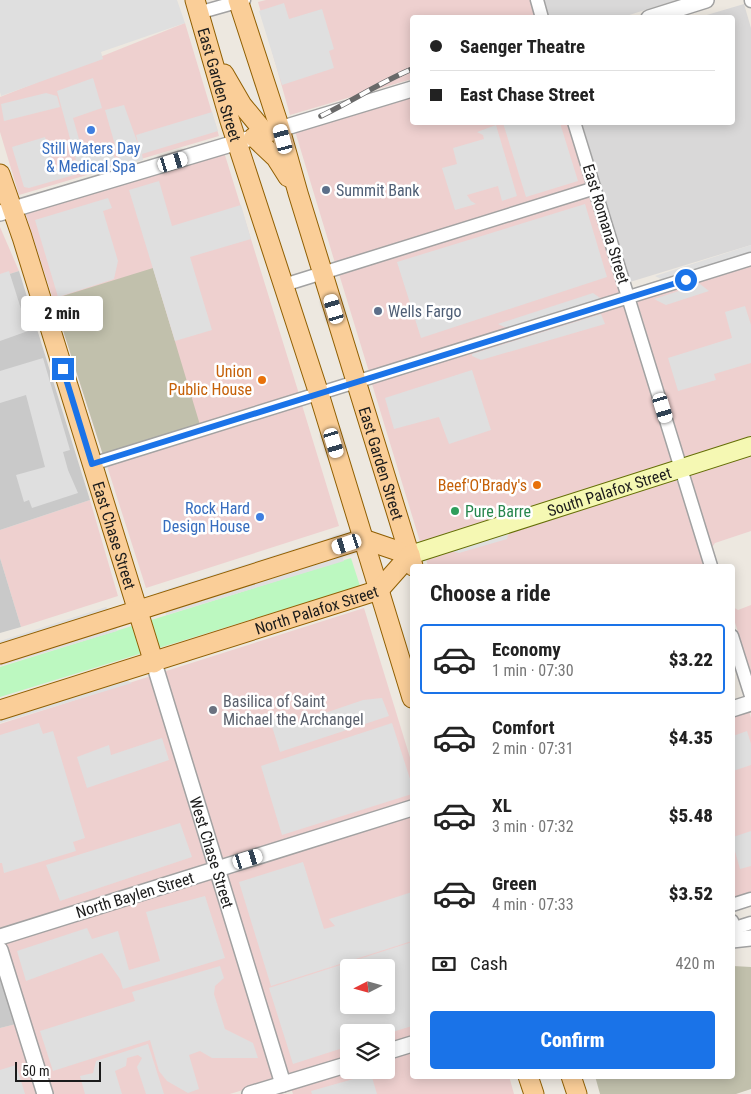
<!DOCTYPE html>
<meta charset="utf-8">
<style>
body{margin:0;font-family:"Roboto Condensed",sans-serif;background:#f6f6f6;color:#222;height:100vh;display:flex;flex-direction:column;font-size:19px;white-space:nowrap}
*{box-sizing:border-box;margin:0}
p{font-size:16px;color:#767676}
.icon{flex:none;width:28px;height:28px;fill:none;stroke:currentColor;stroke-width:2;stroke-linecap:round;stroke-linejoin:round}
.map{position:relative;flex:1;overflow:hidden}
.details{position:absolute;left:410px;top:564px;width:325px;height:515px;display:flex;flex-direction:column;background:#fff;border-radius:5px;box-shadow:0 2px 12px #0003}
.details>*{flex:none}
.banner{position:absolute;left:410px;top:15px;width:325px;height:110px;border-radius:5px;box-shadow:0 2px 12px #0003;display:grid;align-content:center;height:110px;padding:0 20px;background:#fff}
.needle{width:32px;rotate:264deg}
.buttons{position:absolute;left:340px;top:959px;display:grid;gap:10px}
.buttons a{display:grid;place-items:center;width:55px;height:55px;border-radius:5px;background:#fff;box-shadow:0 2px 12px #0003;font-size:25px}
.scale{position:absolute;left:15px;bottom:12px;width:86px;box-sizing:border-box;padding-left:5px;border:2px solid #1b1b1b;border-top:0;font-size:14px;line-height:18px;white-space:nowrap;color:#1b1b1b;-webkit-text-stroke:4px #fff;paint-order:stroke}
.end{position:absolute;width:22px;height:22px;margin:-11px;border:6px solid #1a73e8;background:#fff;box-shadow:0 0 0 2px #fff}
.from{border-radius:50%}
.bubble{position:absolute;height:35px;border-radius:5px;background:#fff;box-shadow:0 2px 12px #0003;font-size:16px;font-weight:800;line-height:35px;text-align:center}
.car{position:absolute;width:15px;height:30px;margin:-15px -8px;border-radius:6px;box-shadow:0 0 4px 1px #0007;background:linear-gradient(#fff 24%,#345 0 40%,#fff 0 76%,#345 0 86%,#fff 0)}
.banner b{display:flex;align-items:center;gap:18px;height:48px;font-size:19px}
.banner b+b{border-top:1px solid #e0e0e0}
.banner i{width:12px;height:12px;background:#222}
ul{padding:0;list-style:none}
li{display:flex;align-items:center;gap:15px;height:70px;margin:0 10px 8px;padding:0 10px;border:2px solid transparent;border-radius:5px}
li div{flex:1}
li b{display:block;font-size:19px}
li em{font-style:normal;font-weight:800}
li.selected{border-color:#1a73e8}
li>.icon{width:45px;height:45px;stroke-width:1.5}
h2{padding:0 20px;font-size:22px;line-height:60px}
.pay{display:flex;align-items:center;gap:12px;height:55px;padding:0 20px;font-size:19px}
.pay p{margin-inline-start:auto}
.button{display:flex;gap:10px;margin-top:auto;padding:10px 20px}
.button a{flex:1;height:58px;border-radius:5px;background:#1a73e8;color:#fff;font-size:20px;font-weight:800;line-height:58px;text-align:center}
.map>svg:first-child{display:block}
.residential{fill:#d9d8d8}
.commercial{fill:#eed0cf;fill-rule:evenodd}
.religious{fill:#c9c9c9}
.construction{fill:#c1c0ac}
.park{fill:#bcf8c0}
.parking{fill:#dfdfdf;fill-rule:evenodd}
.lines{fill:none;stroke-linecap:round;stroke-linejoin:round}
.minor-casing{stroke:#a2a2a2;stroke-width:15}
.tertiary-casing{stroke:#a2a2a2;stroke-width:18}
.secondary-casing{stroke:#646e06;stroke-width:20}
.primary-casing{stroke:#905f02;stroke-width:21}
.minor{stroke:#fff;stroke-width:12}
.tertiary{stroke:#fff;stroke-width:15}
.secondary{stroke:#f5f8b3;stroke-width:18}
.primary{stroke:#face98;stroke-width:19}
.rail-casing{stroke:#696969;stroke-width:5.5}
.rail{stroke:#fff;stroke-width:4;stroke-dasharray:11;stroke-linecap:butt}
.route{stroke:#1a73e8;stroke-width:6}
.shop-dot{fill:#3f7fe0;stroke:#fff;stroke-width:2}
.service-dot{fill:#5c6f8a;stroke:#fff;stroke-width:2}
.food-dot{fill:#e8710a;stroke:#fff;stroke-width:2}
.leisure-dot{fill:#2e9e5b;stroke:#fff;stroke-width:2}
.worship-dot{fill:#6b7280;stroke:#fff;stroke-width:2}
.labels{text-anchor:middle;dominant-baseline:central;stroke-width:5;stroke-linejoin:round;paint-order:stroke}
.street-label{font-size:16px;fill:#1b1b1b;stroke:#fff}
.shop-label{font-size:16px;fill:#366cbe;stroke:#fff}
.service-label{font-size:16px;fill:#4e5e75;stroke:#fff;text-anchor:start}
.food-label{font-size:16px;fill:#c56008;stroke:#fff;text-anchor:end}
.leisure-label{font-size:16px;fill:#27864d;stroke:#fff;text-anchor:start}
.worship-label{font-size:16px;fill:#5b616d;stroke:#fff;text-anchor:start}
</style>
<div class="map">
<svg width="751" height="1094" viewBox="0 0 751 1094">
<rect width="100%" height="100%" fill="#ede8e0"/>
<!-- residential -->
<path class="residential" d="M544 0H676L620 18 548 17Z
M744 4 751 28V245L630 282 582 123 732 122V18L700 17Z"/>
<!-- commercial -->
<path class="commercial" d="M266 0H530L535 17 412 18V79L290 115 258 2Z
M185 23 219 136 19 195 0 132V97Z
M412 96V122L567 123 587 185 335 263 295 131Z
M224 152 299 394 103 455 25 212Z
M591 196 621 294 369 372 339 274Z
M0 227 19 271 0 277Z
M751 265V440L685 461 637 301Z
M624 305 673 465 421 545 372 384Z
M302 405 339 526 146 588 107 466Z
M751 452V531L715 543 712 547 689 472Z
M676 476 704 566H428L425 556Z
M90 500 118 596 21 627 0 558V530Z
M751 605V673L732 613 733 607 738 610Z
M364 608 412 764V802L222 861 163 672Z
M151 676 209 865 0 930V724Z
M749 710 751 718V893L732 899V716Z
M412 814V1038L386 1046V1032H349V1058L288 1076 225 873ZM349 968H386V1005H349Z
M213 876 275 1080 230 1094H52L4 942Z
M16 1024 37 1094H0V1028Z
M412 1050V1076H509L514 1094H293L291 1088 349 1070H386V1058Z"/>
<!-- religious -->
<path class="religious" d="M19 271 90 500 0 530V277Z
M0 558 21 627 0 633Z
M0 971 16 1024 0 1028Z"/>
<!-- construction -->
<path class="construction" d="M153 268 200 425 103 455 53 299Z
M733 966 751 967V1089L736 1094H600L595 1076H732Z"/>
<!-- park -->
<path class="park" d="M351 558 360 586 0 697V667Z"/>
<!-- parking -->
<path class="parking" d="M0 0H177L185 23 101 52 103 59 1 96 0 92Z
M284 3 289 19 322 9 334 49 329 51 334 68 282 85 259 11Z
M93 78 102 108 73 118 82 150 110 142 117 166 80 175 57 91Z
M46 93 57 96 60 107 4 121 1 104Z
M124 105 139 147 136 135 212 112 218 131 142 154 143 160 121 166 105 110Z
M503 123H560L578 181 526 197Z
M496 125 517 196 502 201 498 186 467 195 471 201 476 204 455 210 442 168 457 164 453 148 484 139 483 135 477 132Z
M45 137 55 169 71 164 74 175 29 188 24 187 12 147Z
M159 181 172 226 241 205 251 239 190 257 212 330 175 341 129 190Z
M108 198 112 208 103 211 118 261 114 279 58 297 35 220Z
M585 204 607 277 421 338 397 262Z
M751 245V254L665 281 655 276Z
M9 271 28 331 0 341V274Z
M700 284 709 291 666 305 654 299Z
M593 293 603 300 509 329 498 324Z
M745 306 751 325V363L714 374 716 380 678 391 668 358 732 338 725 312Z
M601 314 605 324 481 360 472 356V354Z
M43 358 70 450 63 452 68 470 78 493 32 508 29 500 24 502 16 475 45 467 26 395 0 403V371Z
M472 370 491 430 449 444 439 417 394 429 385 398Z
M509 531 507 539 459 553 450 551Z
M338 535 332 544 159 597 158 592Z
M342 556 344 561 166 615 165 611Z
M106 607 114 615 0 650V641Z
M116 626 117 631 0 666V662Z
M119 677 132 683 0 723V713Z
M382 698 389 716 280 752 270 720 290 714 293 724 363 700Z
M39 723 43 734 53 731 85 838 73 842 76 851 4 873 2 863H0V735Z
M392 723 412 785V794L282 835 261 766Z
M747 731 751 744V765L733 771V736Z
M162 738 169 760 87 788 77 757 109 745 111 755Z
M180 823 192 857 60 901 46 865Z
M751 831V866L740 869 733 844V837Z
M303 862 324 929 335 926 329 919 412 892V941L271 986 239 882Z
M205 896 225 958 123 989 120 979 102 953 26 981 17 951 87 928 92 939 118 931 129 970 160 961 146 912Z
M412 942V1026L386 1034V1032H349V1046L293 1064 269 988ZM349 968H386V1005H349Z
M220 966 224 978 215 986 214 994 225 1029 253 1043 258 1058H212L200 1051 189 1055 199 1089 188 1093 167 1081 159 1071 150 1040 53 1071 40 1031 135 1001 132 992Z
M148 1044 164 1094H146L137 1067 142 1058 138 1055 127 1058 126 1066 115 1071 122 1094H85L80 1076 93 1073 96 1061Z
M16 1065 25 1094H0V1070Z
M371 1074 377 1094H312L311 1091Z"/>
<g class="lines">
<!-- minor casing -->
<g class="minor-casing">
<path id="minor" d="M537 0 542 18
M751 0V1
M198 13 244 0
M574 122 711 566
M284 285 595 188
M92 464 751 259
M732 636 751 696
M732 905 751 899
M732 921 735 928V940
M735 928 751 923"/>
</g>
<!-- tertiary casing -->
<g class="tertiary-casing">
<g id="tertiary">
<path d="M649 18 706 0"/>
<path d="M270 132 412 89"/>
<path d="M0 213 248 139"/>
<path id="s1" d="M154 663 283 1084"/>
<path d="M732 709 751 703"/>
<path d="M0 937 412 808"/>
<path d="M732 940 751 938"/>
<path d="M0 950 45 1094"/>
<path d="M386 1052 412 1044"/>
<path d="M250 1094 349 1064"/>
</g>
</g>
<!-- secondary casing -->
<g class="secondary-casing">
<g id="secondary">
<path id="s2" d="M410 555 751 446"/>
</g>
</g>
<!-- primary casing -->
<g class="primary-casing">
<g id="primary">
<path id="s3" d="M195 0 230 121 319 394 412 698"/>
<path id="s4" d="M238 0 280 129 298 193 413 566"/>
<path d="M224 74 242 105 266 134"/>
<path d="M254 137 276 158 288 177"/>
<path id="s5" d="M0 174 22 237 154 663"/>
<path d="M0 654 363 539 410 555"/>
<path id="s6" d="M0 710 379 590 410 555"/>
<path d="M528 1076 534 1094"/>
<path d="M571 1076 577 1094"/>
</g>
</g>
<!-- minor -->
<use href="#minor" class="minor"/>
<!-- tertiary -->
<use href="#tertiary" class="tertiary"/>
<!-- secondary -->
<use href="#secondary" class="secondary"/>
<!-- primary -->
<use href="#primary" class="primary"/>
<!-- rail casing -->
<g class="rail-casing">
<path id="rail" d="M321 116C352 101 381 82 412 69"/>
</g>
<!-- rail -->
<use href="#rail" class="rail"/>
</g>
<g class="lines">
<!-- route -->
<path class="route" d="M63 369 92 464 686 280"/>
</g>
<!-- markers -->
<g class="shop-dot">
<circle cx="91" cy="130" r="5"/>
<circle cx="260" cy="517" r="5"/>
</g>
<g class="service-dot">
<circle cx="326" cy="190" r="5"/>
<circle cx="378" cy="311" r="5"/>
</g>
<g class="food-dot">
<circle cx="262" cy="380" r="5"/>
<circle cx="537" cy="485" r="5"/>
</g>
<circle class="leisure-dot" cx="455" cy="511" r="5"/>
<circle class="worship-dot" cx="213" cy="710" r="5"/>
<g class="labels">
<!-- street labels -->
<g class="street-label">
<text stroke="none"><textPath href="#s3" startOffset="88">East Garden Street</textPath></text>
<text transform="translate(606 224) rotate(73)">East Romana Street</text>
<text stroke="none"><textPath href="#s4" startOffset="485">East Garden Street</textPath></text>
<text stroke="none"><textPath href="#s2" startOffset="209">South Palafox Street</textPath></text>
<text stroke="none"><textPath href="#s5" startOffset="379">East Chase Street</textPath></text>
<text stroke="none"><textPath href="#s6" startOffset="332">North Palafox Street</textPath></text>
<text stroke="none"><textPath href="#s1" startOffset="198">West Chase Street</textPath></text>
<text transform="translate(135 895) rotate(-17)">North Baylen Street</text>
</g>
<!-- shop labels -->
<g class="shop-label">
<text x="91" y="148">Still Waters Day<tspan x="91" dy="18">&amp; Medical Spa</tspan></text>
<text x="250" y="508" text-anchor="end">Rock Hard<tspan x="250" dy="18">Design House</tspan></text>
</g>
<!-- service labels -->
<g class="service-label">
<text x="336" y="190">Summit Bank</text>
<text x="388" y="311">Wells Fargo</text>
</g>
<!-- food labels -->
<g class="food-label">
<text x="252" y="371">Union<tspan x="252" dy="18">Public House</tspan></text>
<text x="527" y="485">Beef'O'Brady's</text>
</g>
<!-- leisure labels -->
<g class="leisure-label">
<text x="465" y="511">Pure Barre</text>
</g>
<!-- worship labels -->
<g class="worship-label">
<text x="223" y="701">Basilica of Saint<tspan x="223" dy="18">Michael the Archangel</tspan></text>
</g>
</g>
</svg>
<div class="buttons">
<a><svg class="needle" viewBox="-14 -14 28 28"><path d="M0-13l5 13h-10z" fill="#e53935"/><path d="M0 13l5-13h-10z" fill="#767676"/></svg></a>
<a><svg class="icon" aria-label="layers" viewBox="0 0 24 24"><path d="M12 4l9 5-9 5-9-5zM3 14l9 5 9-5"/></svg></a>
</div>
<div class="scale">50 m</div>
<i class="end from" style="left:686px;top:280px"></i>
<i class="end" style="left:63px;top:369px"></i>
<div class="bubble" style="left:21px;top:296px;width:82px">2 min</div>
<i class="car" style="left:283px;top:139px;rotate:345deg"></i>
<i class="car" style="left:173px;top:162px;rotate:73deg"></i>
<i class="car" style="left:334px;top:309px;rotate:343deg"></i>
<i class="car" style="left:663px;top:408px;rotate:163deg"></i>
<i class="car" style="left:334px;top:443px;rotate:163deg"></i>
<i class="car" style="left:347px;top:544px;rotate:252deg"></i>
<i class="car" style="left:248px;top:859px;rotate:73deg"></i>
<div class="banner">
<b><i class="from"></i>Saenger Theatre</b>
<b><i></i>East Chase Street</b>
</div>
<section class="details">
<h2>Choose a ride</h2>
<ul>
<li class="selected"><svg class="icon" aria-label="car" viewBox="0 0 24 24"><path d="M5 17H2v-5l4-1 3-4h7l3 4 3 1v5h-3M9 17h6M6 11h13"/><circle cx="7" cy="17" r="2"/><circle cx="17" cy="17" r="2"/></svg><div><b>Economy</b><p>1 min · 07:30</p></div><em>$3.22</em></li>
<li><svg class="icon" aria-label="car" viewBox="0 0 24 24"><path d="M5 17H2v-5l4-1 3-4h7l3 4 3 1v5h-3M9 17h6M6 11h13"/><circle cx="7" cy="17" r="2"/><circle cx="17" cy="17" r="2"/></svg><div><b>Comfort</b><p>2 min · 07:31</p></div><em>$4.35</em></li>
<li><svg class="icon" aria-label="car" viewBox="0 0 24 24"><path d="M5 17H2v-5l4-1 3-4h7l3 4 3 1v5h-3M9 17h6M6 11h13"/><circle cx="7" cy="17" r="2"/><circle cx="17" cy="17" r="2"/></svg><div><b>XL</b><p>3 min · 07:32</p></div><em>$5.48</em></li>
<li><svg class="icon" aria-label="car" viewBox="0 0 24 24"><path d="M5 17H2v-5l4-1 3-4h7l3 4 3 1v5h-3M9 17h6M6 11h13"/><circle cx="7" cy="17" r="2"/><circle cx="17" cy="17" r="2"/></svg><div><b>Green</b><p>4 min · 07:33</p></div><em>$3.52</em></li>
</ul>
<div class="pay"><svg class="icon" aria-label="cash" viewBox="0 0 24 24"><path d="M3 7h18v10H3z"/><circle cx="12" cy="12" r="2"/></svg>Cash<p>420 m</p></div>
<div class="button"><a>Confirm</a></div>
</section>
</div>
